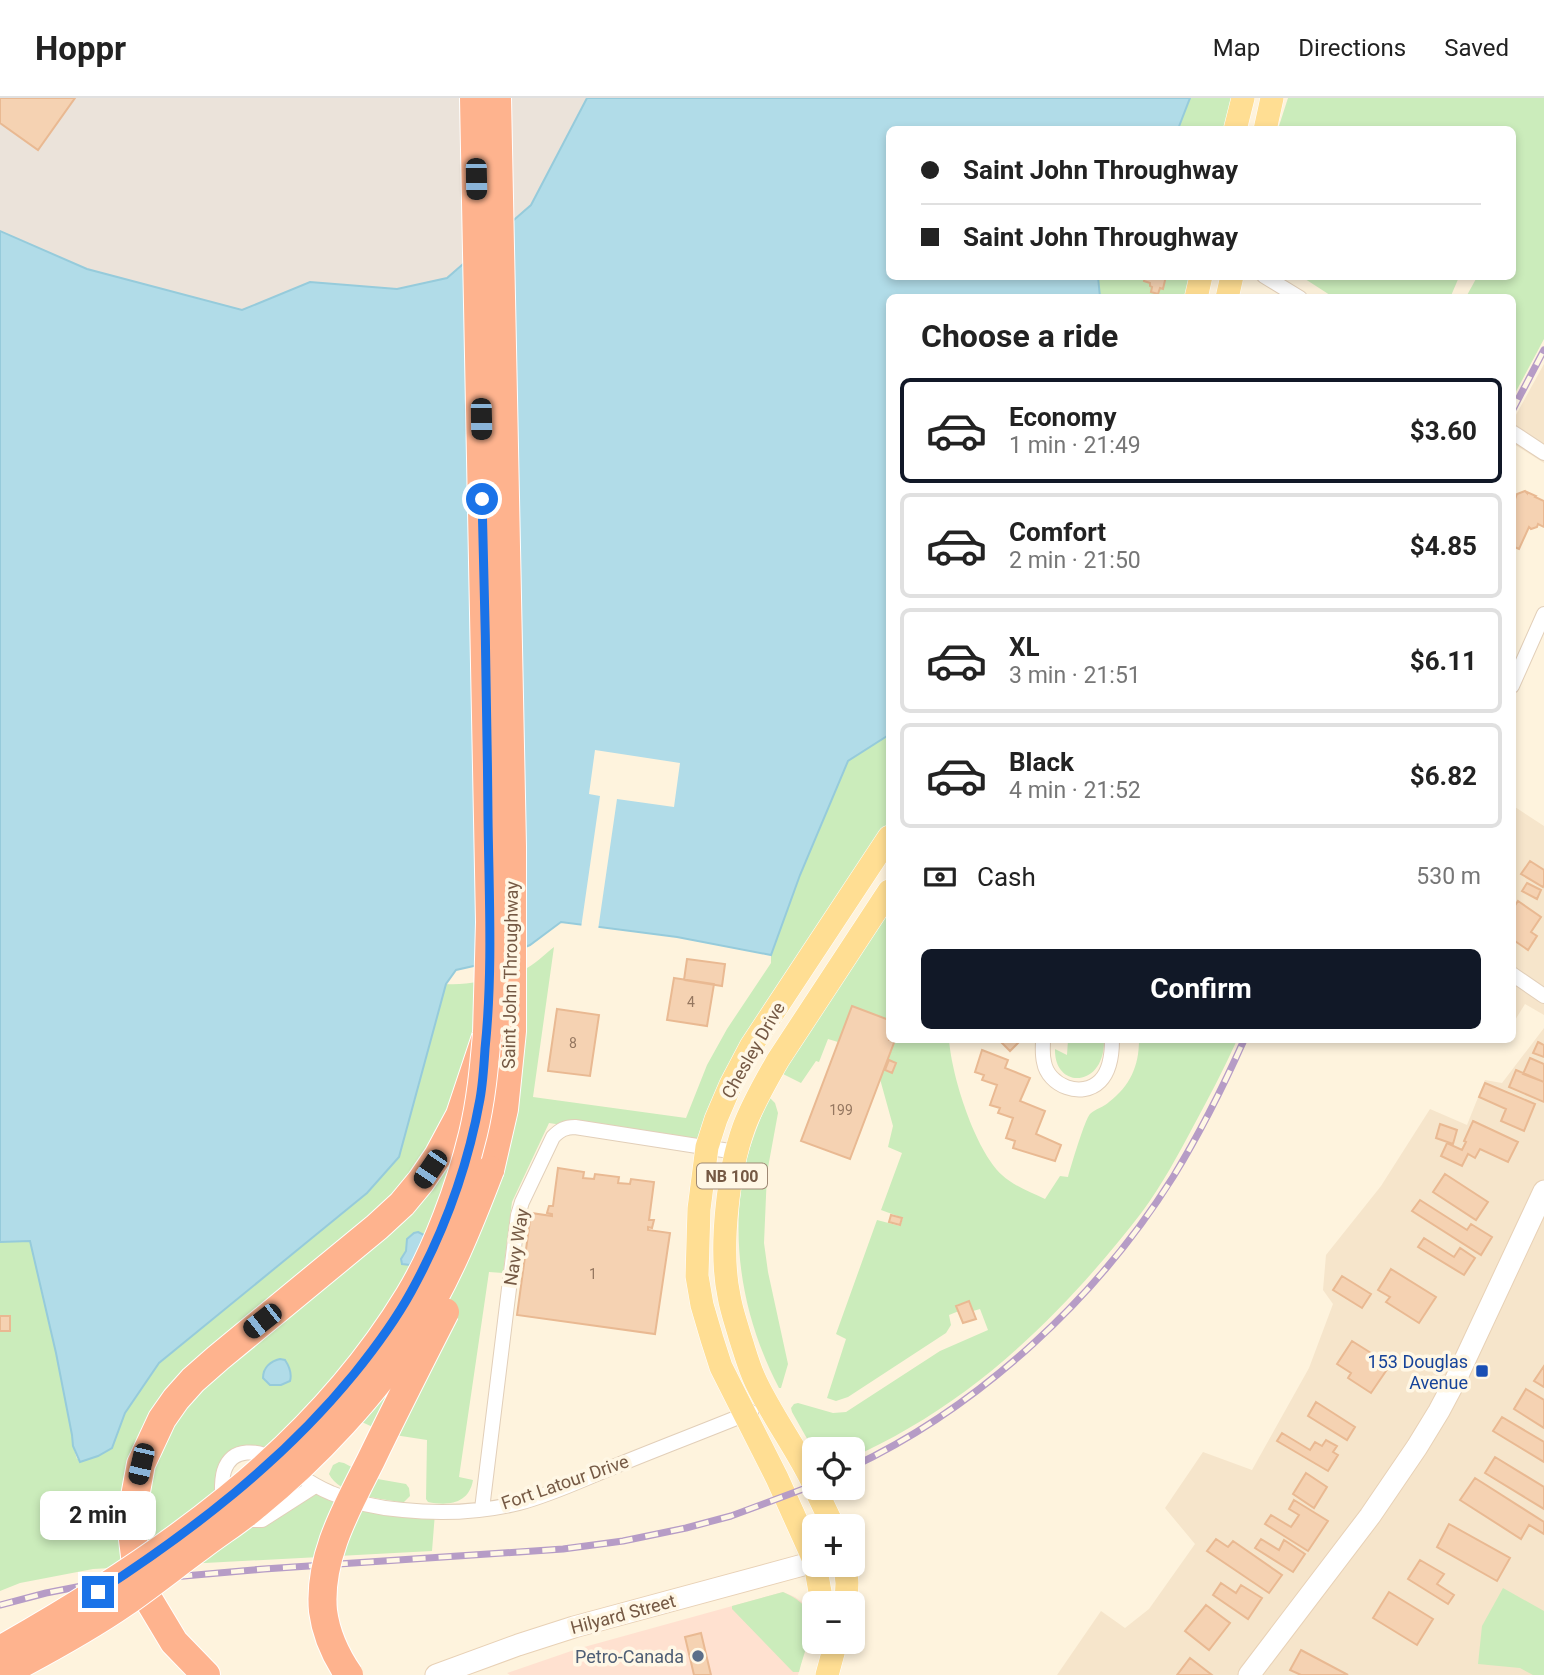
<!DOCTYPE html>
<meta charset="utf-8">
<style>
body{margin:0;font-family:Roboto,sans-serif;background:#f6f6f6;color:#222;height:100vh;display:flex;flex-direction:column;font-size:26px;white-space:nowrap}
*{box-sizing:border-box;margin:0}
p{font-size:23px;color:#767676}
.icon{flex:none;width:38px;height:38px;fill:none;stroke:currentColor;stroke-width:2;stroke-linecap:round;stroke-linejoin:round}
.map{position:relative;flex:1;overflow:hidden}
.details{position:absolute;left:886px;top:196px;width:630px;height:749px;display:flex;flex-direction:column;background:#fff;border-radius:10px;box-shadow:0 4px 10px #0003}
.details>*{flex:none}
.hud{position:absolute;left:886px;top:28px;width:630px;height:154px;border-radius:10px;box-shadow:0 4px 10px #0003;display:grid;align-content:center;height:154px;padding:0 35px;background:#fff}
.controls{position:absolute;left:802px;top:1339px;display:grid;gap:14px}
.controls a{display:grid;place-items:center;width:63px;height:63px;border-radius:10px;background:#fff;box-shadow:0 4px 10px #0003;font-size:35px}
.end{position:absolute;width:32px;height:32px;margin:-16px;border:9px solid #1a73e8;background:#fff;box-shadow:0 0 0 4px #fff}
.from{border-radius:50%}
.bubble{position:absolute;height:49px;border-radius:10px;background:#fff;box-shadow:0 4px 10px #0003;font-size:23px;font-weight:700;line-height:49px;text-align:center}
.car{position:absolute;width:21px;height:42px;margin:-21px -10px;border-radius:9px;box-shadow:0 0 5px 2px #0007;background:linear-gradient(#222 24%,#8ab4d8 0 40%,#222 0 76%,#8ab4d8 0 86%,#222 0)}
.hud b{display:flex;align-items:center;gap:24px;height:66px;font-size:26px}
.hud b+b{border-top:2px solid #e0e0e0}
.hud i{width:18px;height:18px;background:#222}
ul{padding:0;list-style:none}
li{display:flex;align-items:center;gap:21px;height:105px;margin:0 14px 10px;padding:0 21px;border:4px solid #e0e0e0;border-radius:10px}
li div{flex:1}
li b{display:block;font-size:26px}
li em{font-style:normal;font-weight:700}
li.active{border-color:#111827}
li>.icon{width:63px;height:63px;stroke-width:1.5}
h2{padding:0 35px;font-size:32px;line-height:84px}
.pay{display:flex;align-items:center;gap:18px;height:77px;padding:0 35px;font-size:26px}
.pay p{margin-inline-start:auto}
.button{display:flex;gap:14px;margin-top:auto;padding:14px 35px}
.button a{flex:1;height:80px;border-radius:10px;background:#111827;color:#fff;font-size:28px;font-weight:700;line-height:80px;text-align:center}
header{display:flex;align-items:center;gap:42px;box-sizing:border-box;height:98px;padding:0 35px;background:#fff;border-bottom:2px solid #e0e0e0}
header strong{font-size:33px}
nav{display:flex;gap:38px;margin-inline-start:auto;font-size:24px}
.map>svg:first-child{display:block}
.residential{fill:#f6e5cb}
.commercial{fill:#ffe1d0}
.industrial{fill:#ebe3da}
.green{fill:#cbecbb}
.water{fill:#b1dce8;stroke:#96cbdb;stroke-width:2}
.pier{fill:#fef3dd}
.building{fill:#f5d2b2;stroke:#e9b992;stroke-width:2}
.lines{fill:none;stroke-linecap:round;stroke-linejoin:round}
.street-casing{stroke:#e2cfb9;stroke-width:16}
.secondary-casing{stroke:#e8d1b6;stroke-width:23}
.primary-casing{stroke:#fff;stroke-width:24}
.highway-casing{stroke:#fff;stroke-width:30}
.street{stroke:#fff;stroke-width:14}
.secondary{stroke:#fff;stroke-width:21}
.primary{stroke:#ffde93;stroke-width:23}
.highway{stroke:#feb38e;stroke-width:28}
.rail-casing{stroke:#b69cc6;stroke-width:7}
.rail{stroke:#fff7e5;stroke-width:4.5;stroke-dasharray:13;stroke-linecap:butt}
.highway-bridge-casing{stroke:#fff;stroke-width:30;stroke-linecap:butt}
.highway-bridge{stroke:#feb38e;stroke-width:28}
.route{stroke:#1a73e8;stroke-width:9}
.transit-dot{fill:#1a4fb4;stroke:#fff7e5;stroke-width:2.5}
.service-dot{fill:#5c6f8a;stroke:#fff7e5;stroke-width:2.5}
.labels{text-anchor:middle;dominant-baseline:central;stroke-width:7;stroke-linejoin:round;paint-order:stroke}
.number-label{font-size:14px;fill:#957760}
.shield{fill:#fff7e5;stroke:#9e8874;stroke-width:2}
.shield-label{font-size:16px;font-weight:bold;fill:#755944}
.street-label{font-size:18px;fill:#755944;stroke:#fff7e5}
.transit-label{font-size:18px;fill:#164399;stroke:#fff7e5;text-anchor:end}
.service-label{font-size:18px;fill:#4e5e75;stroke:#fff7e5;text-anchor:end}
</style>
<header>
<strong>Hoppr</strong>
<nav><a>Map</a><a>Directions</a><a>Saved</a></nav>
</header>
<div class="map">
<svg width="1544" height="1577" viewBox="0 0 1544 1577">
<rect width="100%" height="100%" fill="#fef3dd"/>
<!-- residential -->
<path class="residential" d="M1544 266V365L1512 345V324Z
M1512 707 1544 728V917L1525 906 1512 927Z
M1544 930V1571L1542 1577H1057L1101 1513 1125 1530 1149 1511 1195 1446 1165 1410 1203 1354 1252 1372 1309 1270 1333 1206 1323 1192 1326 1157 1381 1088 1430 1011 1467 1027 1485 982 1502 985Z"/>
<!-- commercial -->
<path class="commercial" d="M783 1494 795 1499 802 1504 810 1519 811 1528 798 1577H510L507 1575 577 1551Z"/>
<!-- industrial -->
<path class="industrial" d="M0 0H587L531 107 447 180 397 191 310 184 242 212 87 171 0 133Z"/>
<!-- green -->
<path class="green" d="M1190 0H1243L1235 31 1178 32Z
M1288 0H1544V241L1512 301V200L1466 199 1477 179 1512 178V32L1278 31Z
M1098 179H1201L1196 200 1100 199Z
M1302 179H1459L1450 200 1333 199Z
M889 635V739L810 857 707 1049 549 1025 512 1104 503 1175 489 1174 459 1379 473 1382C469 1406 448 1408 428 1404L426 1401 427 1342 388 1336 353 1320 314 1349 258 1355 227 1365 230 1415 315 1388 435 1415 432 1453 93 1471 20 1485 0 1493V1144L30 1142 56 1255 72 1337 73 1348 77 1361 112 1350 125 1315 159 1265 366 1095 399 1059 446 886C466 888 504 880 523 872 534 867 544 857 554 849L533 999 686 1020 707 967 727 931 771 865V857L800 777 848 663 887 638Z
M889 813V922L852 908 838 944 828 941 819 964 816 963 801 985 781 975Z
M895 942H949C952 979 975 1052 1002 1077 1014 1088 1030 1094 1045 1101L1060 1078 1068 1079C1071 1068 1085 1021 1090 1016 1095 1011 1104 1009 1109 1004 1130 988 1139 968 1139 942H1237C1224 971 1209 999 1194 1027 1178 1057 1162 1087 1142 1114 1078 1197 1001 1277 909 1330 891 1341 871 1350 852 1360V1351H814V1353L792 1314 791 1310 794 1306 798 1305 833 1315 846 1314 940 1253 988 1232 980 1211 973 1213 969 1203 957 1207 959 1213 949 1217 951 1227 946 1235 848 1299 836 1303 827 1300 846 1241 836 1236 877 1122 900 1128 903 1120 881 1112 902 1055 888 1049 893 1028 880 981Z
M1068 942H1104C1105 990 1054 992 1055 951L1067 957Z
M769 999 775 1005 778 1015 767 1075 764 1145 768 1174 788 1266 781 1290H779C742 1219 728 1138 747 1060 753 1039 761 1019 769 999Z
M339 1364 344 1365 372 1380 406 1386 409 1390 410 1398 404 1404H399C378 1400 339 1397 329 1376L333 1367Z
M1503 1490 1544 1513V1577H1533L1520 1570 1478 1566 1482 1528Z
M783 1494C826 1512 808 1539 799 1574H793L732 1511V1508Z"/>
<!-- water -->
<path class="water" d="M587 0H1190L1178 31 889 32V178L1098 179 1100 199 889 200V635L887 638 848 663 800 777 771 857 677 839 561 824 530 847 487 865 456 872 446 886 399 1059 367 1095 159 1265 125 1315 112 1350 98 1358 80 1364 73 1348 72 1337 56 1255 30 1143 0 1144V133L87 171 242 212 310 184 397 191 447 180 531 107Z
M418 1134 424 1137 425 1142 410 1167 402 1166 401 1161 406 1153 407 1141 414 1135Z
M280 1261 285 1262C289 1268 292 1276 290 1283L281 1287H270L263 1280C263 1269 271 1263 280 1261Z"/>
<!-- pier -->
<path class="pier" d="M595 652 680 665 674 709 617 701 598 832 581 830 600 698 589 696Z"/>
<!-- building -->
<path class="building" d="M0 0H75L38 52 0 25Z
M1145 178H1166L1163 191 1160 190 1158 196 1151 194 1152 189 1150 188V185L1144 183Z
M1525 393 1527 395V394L1536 398 1535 399 1544 403V429L1538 426 1537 429 1531 431 1529 429 1519 451 1512 448V409L1517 396Z
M1530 763 1544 772V787L1543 789 1521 776Z
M1527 785 1541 792 1537 801 1522 793Z
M1518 803 1541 819 1531 834 1537 838 1528 852 1512 841V812Z
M687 861 725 866 722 888 684 882Z
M674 880 714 886 707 928 667 922Z
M852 908 889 922V942H895L850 1061 801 1043Z
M557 911 599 917 590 978 548 973Z
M999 942H1021L1010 953Z
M1538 944 1544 947V959L1533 955Z
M982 952 1008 962 1005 970 1030 980 1020 1003 1045 1013 1036 1036 1061 1047 1055 1063 1013 1050 1015 1043 1006 1040 1013 1020 998 1015 1000 1010 990 1007 997 987 982 982 984 977 975 974Z
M1530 960 1544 966V984L1523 976Z
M889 962 896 965 892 975 885 972Z
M1516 972 1544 984V1004L1509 989Z
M1485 985 1535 1006 1524 1033 1501 1023 1506 1011 1479 999Z
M1473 1023 1518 1044 1508 1064 1480 1051 1475 1060 1468 1056 1462 1068 1441 1058 1447 1045 1462 1052 1466 1044 1464 1043Z
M1440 1026 1457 1032 1453 1046 1436 1040Z
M558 1070 584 1074 583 1080 594 1081 595 1076 619 1079 618 1085 630 1086 631 1081 654 1084 649 1122H654L652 1130 648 1129V1132L670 1135 655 1236 517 1217 531 1115 552 1118V1116L547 1115 549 1108H553Z
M1445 1076 1488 1104 1476 1122 1433 1094Z
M1420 1102 1467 1132 1471 1126 1492 1139 1481 1157 1412 1113Z
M891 1117 902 1120 900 1127 889 1124Z
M1424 1140 1454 1159 1460 1150 1475 1160 1464 1177 1418 1149Z
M1391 1171 1436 1199 1419 1225 1386 1204 1390 1199 1378 1192Z
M1342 1178 1371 1196 1362 1210 1333 1192Z
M969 1203 976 1221 963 1225 956 1208Z
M0 1218H10V1233H0Z
M1352 1243 1390 1267 1371 1295 1348 1280 1351 1275 1337 1266Z
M1544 1268V1289L1534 1283Z
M1526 1291 1544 1302V1330L1514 1311Z
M1316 1304 1355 1329 1347 1342 1308 1318Z
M1502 1319 1544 1344V1364L1493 1333Z
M1282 1335 1310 1352 1315 1344 1322 1348 1326 1342 1337 1348 1333 1354 1338 1357 1328 1373 1277 1343Z
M1495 1359 1544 1389V1411L1485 1375Z
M1306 1375 1327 1389 1314 1410 1293 1396Z
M1475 1380 1544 1424V1436L1529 1427 1521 1441 1460 1402Z
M1294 1402 1328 1423 1308 1453 1265 1426 1271 1417 1291 1429 1299 1417 1289 1411Z
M1449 1426 1510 1460 1497 1483 1437 1449Z
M1216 1441 1228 1449 1233 1443 1282 1477 1269 1495 1207 1453Z
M1261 1441 1279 1452 1284 1442 1305 1456 1293 1474 1255 1450Z
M1420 1462 1444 1476 1437 1486 1454 1497 1448 1506 1408 1481Z
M1221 1485 1236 1495 1241 1487 1262 1500 1248 1521 1213 1497Z
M1389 1494 1433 1521 1417 1547 1373 1520Z
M1206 1507 1230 1525 1209 1552 1185 1533Z
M701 1535 711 1577H694L685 1539Z
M1301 1552 1348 1577H1301L1290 1572Z
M1190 1560 1212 1577H1177Z"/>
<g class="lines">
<!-- street casing -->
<g class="street-casing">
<path id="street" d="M1264 178 1300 200
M1512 334 1544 355
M1512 588 1544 516
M1512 876 1544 898
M1043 942C1043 949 1042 956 1044 964 1048 988 1082 1001 1100 983 1110 973 1112 955 1112 942
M222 1404C222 1394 221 1383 224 1373 232 1348 259 1352 277 1363 295 1374 311 1387 331 1395 354 1405 378 1410 403 1412 441 1416 482 1414 519 1405 553 1396 586 1380 618 1367 662 1349 707 1332 751 1314
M482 1411 518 1117 522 1104 553 1039C560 1032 565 1029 575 1029L736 1054
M243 1420 247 1422H262L315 1388"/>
</g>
<!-- secondary casing -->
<g class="secondary-casing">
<path id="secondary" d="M436 1577 518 1547 574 1529 814 1464
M1249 1577 1370 1418 1417 1349 1439 1313 1456 1281 1544 1093"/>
</g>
<!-- primary casing -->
<g class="primary-casing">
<path id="primary" d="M1235 32 1243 0
M1265 32 1272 0
M1196 200 1201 178
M1227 200 1232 178
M814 1387C797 1351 773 1320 756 1284 749 1270 745 1254 740 1239 736 1225 731 1211 729 1198 719 1151 728 1073 744 1029 753 1005 766 983 778 962L889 793
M815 1390 833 1428
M814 1462 777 1380 721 1269 712 1241 702 1207 697 1178 699 1111 707 1049 716 1021 731 986 751 948 889 739
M815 1466 822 1505
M845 1466 847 1485 846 1505
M827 1577 836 1544"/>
</g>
<!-- highway casing -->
<g class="highway-casing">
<path id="highway" d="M490 1072 504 1011 512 933V749L497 0
M135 1458 132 1433V1415L141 1366 162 1321 176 1301 193 1282 218 1260 377 1129 402 1106 421 1083 438 1058 460 1017 487 936 490 824 474 0
M150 1504 174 1544 206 1577"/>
</g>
<!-- street -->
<use href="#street" class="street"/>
<!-- secondary -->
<use href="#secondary" class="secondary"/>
<!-- primary -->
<use href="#primary" class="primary"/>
<!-- highway -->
<use href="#highway" class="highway"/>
<!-- rail casing -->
<g class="rail-casing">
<path id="rail" d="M1512 313 1544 252
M852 1369C981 1308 1098 1199 1173 1079 1200 1035 1223 989 1244 942
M0 1507 46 1495 92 1486 264 1471 563 1451 623 1443 686 1430 731 1418 814 1387"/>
</g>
<!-- rail -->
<use href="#rail" class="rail"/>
<!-- highway-bridge casing -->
<g class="highway-bridge-casing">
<path id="highway-bridge" d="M0 1552C158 1463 313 1356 409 1198 437 1152 460 1089 473 1036 481 1003 484 970 487 936
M0 1577C42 1555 85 1532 124 1505 150 1487 175 1467 201 1448 219 1434 239 1422 256 1407 314 1360 376 1294 416 1231 447 1181 469 1127 490 1072
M349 1577C336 1558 326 1536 323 1513 318 1459 348 1408 371 1362 395 1312 420 1263 445 1214"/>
</g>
<!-- highway-bridge -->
<use href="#highway-bridge" class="highway-bridge"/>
</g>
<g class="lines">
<!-- route -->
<path class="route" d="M98 1494C192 1433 282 1364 354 1276 375 1250 395 1223 411 1194 444 1134 468 1068 480 1001 483 984 484 967 485 951 493 874 489 797 488 720 487 613 485 507 482 401"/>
</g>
<!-- markers -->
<rect class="transit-dot" x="1475" y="1266" width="14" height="14" rx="3.5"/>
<circle class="service-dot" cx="698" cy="1558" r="7"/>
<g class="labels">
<!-- number labels -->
<g class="number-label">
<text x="691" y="904">4</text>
<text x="573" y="945">8</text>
<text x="841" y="1012">199</text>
<text x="593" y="1176">1</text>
</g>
<!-- shield labels -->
<rect class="shield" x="697" y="1065.5" width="70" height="25" rx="5"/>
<g class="shield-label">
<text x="732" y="1078">NB 100</text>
</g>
<!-- street labels -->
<g class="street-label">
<text transform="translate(510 877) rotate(-89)">Saint John Throughway</text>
<text transform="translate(753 952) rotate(-60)">Chesley Drive</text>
<text transform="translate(516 1149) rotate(-81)">Navy Way</text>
<text transform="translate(565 1384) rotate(-19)">Fort Latour Drive</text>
<text transform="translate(623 1516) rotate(-15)">Hilyard Street</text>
</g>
<!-- transit labels -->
<g class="transit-label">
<text x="1468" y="1263">153 Douglas<tspan x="1468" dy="21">Avenue</tspan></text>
</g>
<!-- service labels -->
<g class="service-label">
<text x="684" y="1558">Petro-Canada</text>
</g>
</g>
</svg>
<div class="controls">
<a><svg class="icon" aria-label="locate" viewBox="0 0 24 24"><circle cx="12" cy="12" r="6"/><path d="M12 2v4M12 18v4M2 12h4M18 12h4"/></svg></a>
<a>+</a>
<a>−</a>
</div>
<i class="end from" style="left:482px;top:401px"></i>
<i class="end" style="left:98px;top:1494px"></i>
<div class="bubble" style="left:40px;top:1393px;width:116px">2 min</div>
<i class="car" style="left:476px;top:81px;rotate:179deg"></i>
<i class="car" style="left:481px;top:321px;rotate:179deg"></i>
<i class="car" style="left:430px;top:1071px;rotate:214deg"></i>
<i class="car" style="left:262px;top:1223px;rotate:232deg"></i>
<i class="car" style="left:141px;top:1366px;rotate:193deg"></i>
<div class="hud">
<b><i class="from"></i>Saint John Throughway</b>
<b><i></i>Saint John Throughway</b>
</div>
<section class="details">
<h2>Choose a ride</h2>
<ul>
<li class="active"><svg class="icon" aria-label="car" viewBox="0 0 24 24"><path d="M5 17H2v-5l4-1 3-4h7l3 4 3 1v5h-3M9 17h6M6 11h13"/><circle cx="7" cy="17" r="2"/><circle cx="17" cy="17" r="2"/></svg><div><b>Economy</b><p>1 min · 21:49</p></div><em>$3.60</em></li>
<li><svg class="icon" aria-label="car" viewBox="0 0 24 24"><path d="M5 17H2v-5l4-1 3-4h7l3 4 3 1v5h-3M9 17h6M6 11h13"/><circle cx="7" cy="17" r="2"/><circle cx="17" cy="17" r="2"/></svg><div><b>Comfort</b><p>2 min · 21:50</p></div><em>$4.85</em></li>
<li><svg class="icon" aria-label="car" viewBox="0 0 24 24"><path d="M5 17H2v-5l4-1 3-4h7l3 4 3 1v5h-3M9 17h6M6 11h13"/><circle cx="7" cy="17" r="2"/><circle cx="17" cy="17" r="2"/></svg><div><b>XL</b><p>3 min · 21:51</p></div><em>$6.11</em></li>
<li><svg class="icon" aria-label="car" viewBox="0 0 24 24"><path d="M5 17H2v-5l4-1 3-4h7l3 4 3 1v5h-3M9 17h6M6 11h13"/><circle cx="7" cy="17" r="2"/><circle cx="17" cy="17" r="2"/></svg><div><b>Black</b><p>4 min · 21:52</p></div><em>$6.82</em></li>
</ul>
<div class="pay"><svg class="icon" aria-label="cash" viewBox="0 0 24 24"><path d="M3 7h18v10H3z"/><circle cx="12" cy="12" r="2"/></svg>Cash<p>530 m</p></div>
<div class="button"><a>Confirm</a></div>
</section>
</div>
